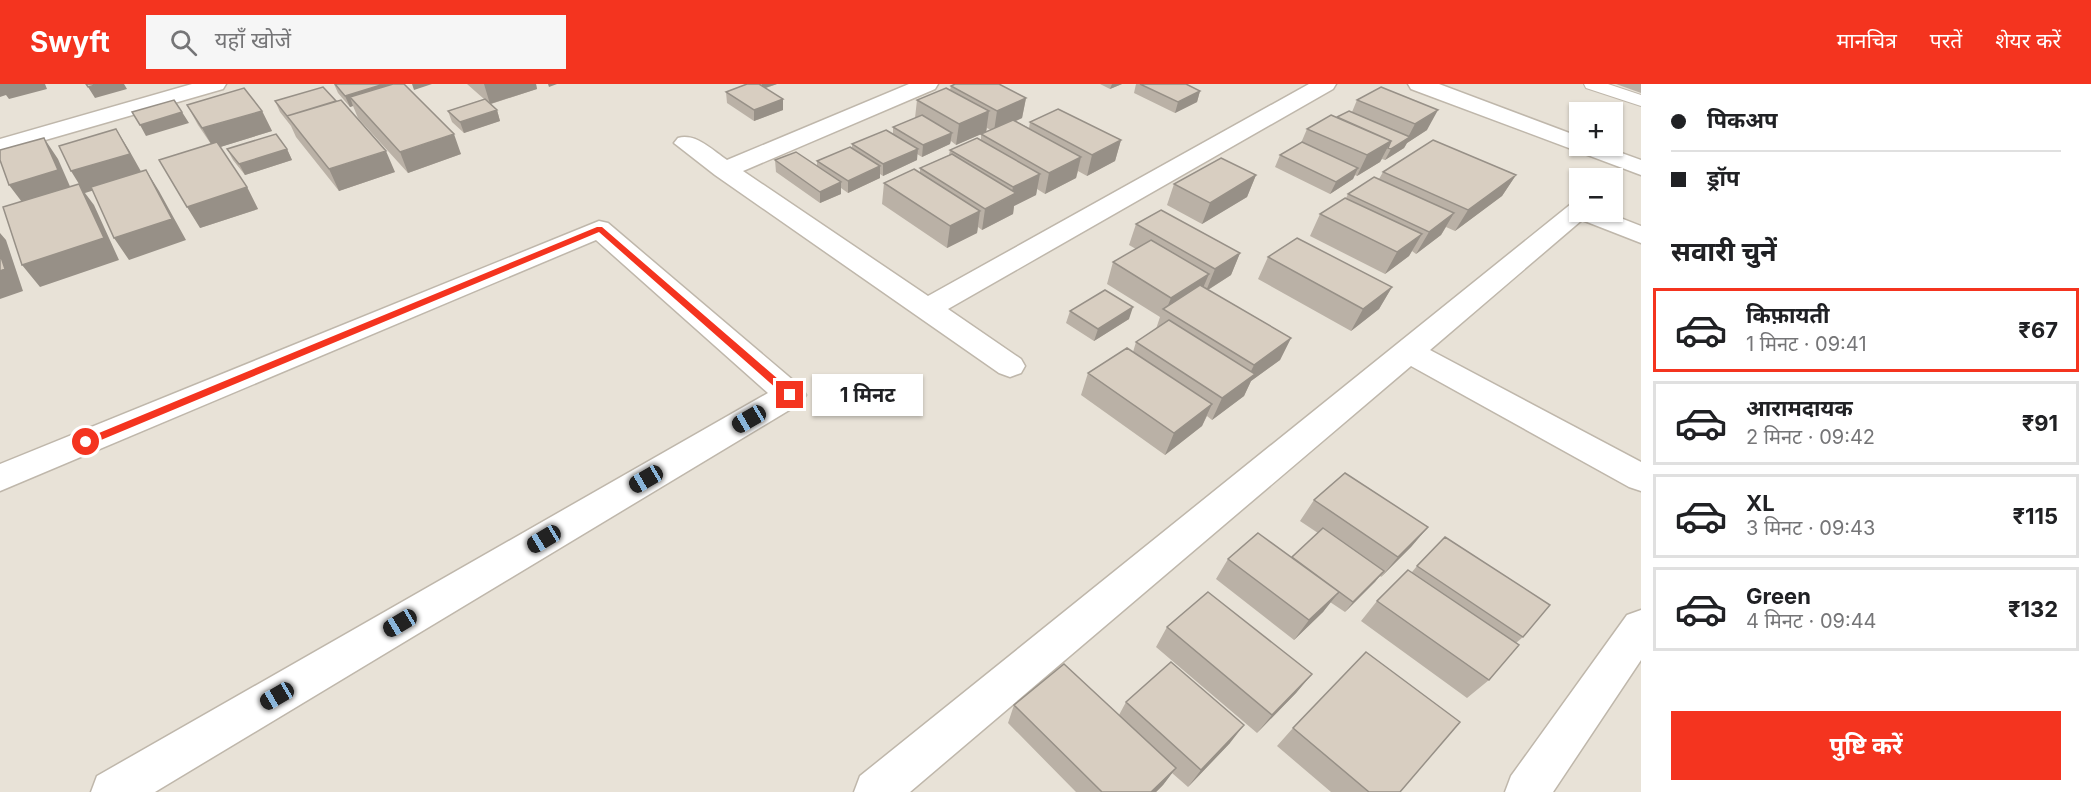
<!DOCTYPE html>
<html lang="hi">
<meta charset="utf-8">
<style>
body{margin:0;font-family:Inter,"Noto Sans Devanagari",sans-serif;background:#f6f6f6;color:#202124;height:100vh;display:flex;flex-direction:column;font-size:22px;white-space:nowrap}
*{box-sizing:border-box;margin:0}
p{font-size:20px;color:#757577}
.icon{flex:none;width:33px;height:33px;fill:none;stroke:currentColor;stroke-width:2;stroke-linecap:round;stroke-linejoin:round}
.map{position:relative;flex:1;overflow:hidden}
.details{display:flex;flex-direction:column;background:#fff;width:450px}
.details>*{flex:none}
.banner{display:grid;align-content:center;height:132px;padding:0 30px;background:#fff}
.fabs{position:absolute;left:1569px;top:18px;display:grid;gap:12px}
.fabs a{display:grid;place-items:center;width:54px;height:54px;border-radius:0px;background:#fff;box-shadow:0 2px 4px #0004;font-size:30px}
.end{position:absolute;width:27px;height:27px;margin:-14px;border:8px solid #f4341f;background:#fff;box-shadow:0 0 0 3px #fff}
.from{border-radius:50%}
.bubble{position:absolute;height:42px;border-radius:0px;background:#fff;box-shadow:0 2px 4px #0004;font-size:20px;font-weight:700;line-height:42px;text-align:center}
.car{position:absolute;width:18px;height:36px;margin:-18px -9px;border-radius:8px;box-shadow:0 0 4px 2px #0007;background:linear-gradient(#222 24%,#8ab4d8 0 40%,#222 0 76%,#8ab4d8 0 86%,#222 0)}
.banner b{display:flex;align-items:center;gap:21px;height:57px;font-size:22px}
.banner b+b{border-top:2px solid #e0e0e0}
.banner i{width:15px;height:15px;background:#202124}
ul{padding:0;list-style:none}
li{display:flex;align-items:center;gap:18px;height:84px;margin:0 12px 9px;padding:0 18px;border:3px solid #e0e0e0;border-radius:0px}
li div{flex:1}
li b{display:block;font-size:22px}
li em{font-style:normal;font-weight:700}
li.active{border-color:#f4341f}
li>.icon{width:54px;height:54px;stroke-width:1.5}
h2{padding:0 30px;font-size:27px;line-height:72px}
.action{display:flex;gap:12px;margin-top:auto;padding:12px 30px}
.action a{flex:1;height:69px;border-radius:0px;background:#f4341f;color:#fff;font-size:24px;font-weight:700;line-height:69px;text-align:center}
header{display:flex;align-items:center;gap:36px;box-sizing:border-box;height:84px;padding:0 30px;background:#f4341f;color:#fff}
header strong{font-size:28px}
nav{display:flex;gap:33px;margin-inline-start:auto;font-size:21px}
.search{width:420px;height:54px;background:#f6f6f6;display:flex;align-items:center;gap:15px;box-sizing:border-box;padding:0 21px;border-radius:0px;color:#757577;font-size:22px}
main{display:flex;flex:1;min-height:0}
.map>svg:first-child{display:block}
.residential{fill:#e8e2d7;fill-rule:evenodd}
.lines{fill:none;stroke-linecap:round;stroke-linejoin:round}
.service-casing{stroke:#bfb7ab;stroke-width:2}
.minor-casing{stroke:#bfb7ab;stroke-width:3}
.service{fill:#fff;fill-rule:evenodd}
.minor{fill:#fff;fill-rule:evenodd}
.wall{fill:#bab1a6}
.shaded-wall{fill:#979087}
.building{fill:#d8cec1;stroke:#979087;stroke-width:1.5}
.route{fill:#f4341f}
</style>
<header>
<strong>Swyft</strong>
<div class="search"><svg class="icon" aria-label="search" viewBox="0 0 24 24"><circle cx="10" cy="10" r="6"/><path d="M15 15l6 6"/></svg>यहाँ खोजें</div>
<nav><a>मानचित्र</a><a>परतें</a><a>शेयर करें</a></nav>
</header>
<main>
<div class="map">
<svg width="1641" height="708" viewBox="0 0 1641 708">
<rect width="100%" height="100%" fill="#f4f0e9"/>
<!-- residential -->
<path class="residential" d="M0 0H1641V708H0ZM1580 28H1612V62H1580ZM1580 94H1612V128H1580Z"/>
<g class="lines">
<!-- service casing -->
<g class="service-casing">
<path id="service" d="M1584 0H1608L1641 11V22L1586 4Z"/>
</g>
<!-- minor casing -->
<g class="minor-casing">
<path id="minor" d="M192 0H226L223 5 0 69V55Z
M909 0H938L935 5 743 87 928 212 1309 0H1336L1333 5 948 225 1021 275 1025 282 1021 289 1010 293 999 289 715 91 674 59 678 54C696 49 712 66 727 76Z
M1408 0H1439L1580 53V62H1602L1641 76V91L1411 5Z
M1580 117V128H1605L1641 142V159L1582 136 1430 266 1641 378V407L1629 403 1411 282 910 708H854L860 692 1571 120Z
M599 137 608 139 801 303 806 311 801 319 155 708H91L97 692 768 309 596 156 0 407V380Z
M1641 526V576L1553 708H1505L1511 692 1627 531Z"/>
</g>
<!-- service -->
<use href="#service" class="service"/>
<!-- minor -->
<use href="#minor" class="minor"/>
</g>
<!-- wall -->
<path class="wall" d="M334 0H404L461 70 408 89 358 34 353 22 350 23 338 9Z
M467 0H536L537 5 491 20 497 26 500 37 464 49 452 38 448 27 484 15Z
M747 0H777L766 4 783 26 754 37 727 19 726 8Z
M1100 0H1122L1110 5Z
M1136 0H1186L1200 7 1197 18 1175 29 1134 9Z
M1616 0H1641V9Z
M951 2 1026 14 1022 34 1016 37 1029 44 1030 38 1121 56 1115 77 1087 92 1078 87 1076 94 1045 110 1037 105 1036 111 1014 122 1013 130 982 146 978 143 977 149 947 164 882 120 884 99 920 89V84L949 71 950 66 981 56V50L991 46 987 44 986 48 956 61 951 57 950 60 922 73 917 70V76L883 92 880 90V94L848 109 841 104V110L820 119 776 88 775 76 817 82V77L852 64V60L893 50V43L915 34 917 16 950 6Z
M1381 3 1427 46 1407 59 1404 64 1385 76 1382 75 1380 78 1357 92 1355 91 1353 95 1330 110 1275 83 1280 71 1301 59 1307 45 1352 28 1357 16Z
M275 17 395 88 339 107 296 53 291 42 280 28Z
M187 21 262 27 272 47 220 63 247 103 258 125 200 144 211 60 198 41Z
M227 65H287L292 76 245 91 233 76Z
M1383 88 1516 91 1502 112 1455 147 1446 143 1441 151 1416 170 1412 167 1409 172 1385 190 1310 152 1320 130 1346 114 1348 110 1379 95Z
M1256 91 1247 113 1202 140 1167 121 1174 100Z
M1136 140 1240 169 1231 191 1208 206 1291 254 1280 276 1251 297 1244 312 1212 336 1207 332 1202 342 1165 371 1081 311 1088 289 1133 268 1136 258 1156 245 1160 233 1107 200 1113 178 1136 165 1129 161Z
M1268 173 1392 203 1379 225 1351 247 1258 195Z
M1070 227 1129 235 1094 257 1066 239Z
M1314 416 1428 443 1411 463 1381 493 1380 492 1345 528 1330 518 1323 528 1294 556 1216 495 1228 475 1292 474 1318 449 1300 437Z
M1417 482 1523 553 1516 559 1489 596 1467 614 1361 537 1377 517 1412 488Z
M1167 543 1312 590 1296 609 1257 649 1156 563Z
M1126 618 1230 659 1188 703 1172 689 1163 701 1156 708H1076L1008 639 1014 621 1119 631Z
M1293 644 1400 708H1331L1277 662Z"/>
<!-- shaded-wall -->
<path class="shaded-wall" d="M0 0H45L47 5 9 15 6 11 0 13Z
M99 0H124L127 5 95 14 88 3Z
M384 0H393L350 13 353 22 350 23 345 12Z
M412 0H432L414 6Z
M484 0H536L537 5 490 20Z
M548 0H557L549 3Z
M762 0H777L762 5Z
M1112 0H1122L1110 5Z
M1200 7 1197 18 1175 29 1178 18Z
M1026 14 1022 34 994 47 997 27Z
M783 15V26L754 37V26Z
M497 26 500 37 464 49 460 38Z
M1438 26 1427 46 1407 59 1404 64 1385 76 1391 65 1407 55 1415 40Z
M262 27 272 47 214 65 202 44Z
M989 27 986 48 956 61 959 40Z
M182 28 189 39 146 52 140 41Z
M116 45 129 66 143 91 85 109 94 121 119 176 40 203 22 181 79 100 71 87Z
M952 49 950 60 922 73 923 61Z
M454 50 461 70 408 89 400 68Z
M44 54 58 75 72 107 25 122 9 101Z
M1121 56 1115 77 1087 92 1092 71Z
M1391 57 1380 78 1357 92 1367 71Z
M287 65 292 76 245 91 239 80Z
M918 65 917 76 883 92V80Z
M386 67 395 88 339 107 329 85Z
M1081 73 1076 94 1045 110 1049 89Z
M880 82V94L848 109V97Z
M1358 84 1353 95 1330 110 1336 98Z
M146 86 159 107 186 156 129 176 114 154Z
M1040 90 1036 111 1014 122 1013 130 982 146 985 125 1011 112 1013 103Z
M1256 91 1247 113 1202 140 1210 119Z
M1516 91 1502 112 1455 147 1468 126Z
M841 98V110L820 119V108Z
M247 103 258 125 200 144 187 123Z
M980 127 977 149 947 164 950 142Z
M1454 129 1441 151 1416 170 1429 148Z
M0 149 6 156 23 207 0 215Z
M1422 150 1409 172 1385 190 1397 168Z
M1240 169 1231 191 1206 207 1215 185Z
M1209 190 1200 211 1166 226 1171 214Z
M1392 203 1379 225 1351 247 1363 225Z
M1133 223 1129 235 1094 257 1098 245Z
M1291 254 1280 276 1251 297 1244 312 1212 336 1222 314 1247 295 1254 281Z
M1212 320 1202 342 1165 371 1174 349Z
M1428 443 1411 463 1381 493 1398 473Z
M1384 487 1375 498 1345 528 1353 518Z
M1339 508 1323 528 1294 556 1309 536Z
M1312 590 1296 609 1257 649 1272 631Z
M1244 641 1230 659 1188 703 1201 686Z
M1176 684 1163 701 1156 708H1151Z"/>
<!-- building -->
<path class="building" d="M86 0H99L88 3Z
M335 0H384L345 12Z
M393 0H404L454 50 400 68 350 13Z
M747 0H759L783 15 754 26 726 8Z
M955 0H999L1026 14 997 27 951 2Z
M1140 0H1186L1200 7 1178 18Z
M323 3 336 17 287 32 275 17Z
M1381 3 1438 26 1415 40 1357 16Z
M244 4 262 27 202 44 187 21Z
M946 4 989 27 959 40 917 16Z
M485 15 497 26 460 38 448 27Z
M174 16 182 28 140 41 132 28Z
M341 16 386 67 329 85 287 32Z
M1058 25 1121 56 1092 71 1030 38Z
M1349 27 1410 53 1391 65 1388 64 1391 57 1337 33Z
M922 31 952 49 923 61 893 43Z
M1331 31 1391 57 1367 71 1307 45Z
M1013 36 1081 73 1049 89 981 50Z
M116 45 130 70 71 87 59 62Z
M886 46 918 65 883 80 852 60Z
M276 50 287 65 239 80 227 65Z
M44 54 58 86 9 101 0 76V66Z
M977 54 1040 90 1013 103 950 66Z
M1433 56 1516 91 1468 126 1383 88Z
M217 58 247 103 187 123 159 76Z
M1302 58 1358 84 1336 98 1280 71Z
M850 63 880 82 848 97 817 77Z
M796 68 841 98 820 108 775 76Z
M952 70 1016 109 985 125 920 84Z
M1221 74 1256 91 1210 119 1174 100Z
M914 85 980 127 950 142 884 99Z
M146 86 172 135 114 154 91 103Z
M1374 93 1454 129 1429 148 1348 110Z
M79 100 104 154 22 181 3 123Z
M1345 114 1422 150 1397 168 1320 130Z
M1161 126 1240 169 1215 185 1136 140Z
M1297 154 1392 203 1363 225 1268 173Z
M1151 156 1209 190 1171 214 1113 178Z
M0 170 5 185 0 187Z
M1200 201 1291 254 1254 281 1163 225Z
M1105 206 1133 223 1098 245 1070 227Z
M1169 236 1255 290 1222 314 1136 258Z
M1127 264 1212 320 1174 349 1088 289Z
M1345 389 1428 443 1398 473 1314 416Z
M1323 444 1384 487 1353 518 1292 473Z
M1258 449 1339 508 1309 536 1228 475Z
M1445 453 1550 521 1523 553 1417 482Z
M1408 486 1519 561 1489 596 1377 517Z
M1208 508 1312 590 1272 631 1167 543Z
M1366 568 1460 638 1400 708H1369L1293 644Z
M1171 578 1244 641 1201 686 1126 618Z
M1064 580 1176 684 1151 708H1102L1014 621Z"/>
<!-- route -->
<path class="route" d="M597 143H602L793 308V313H786L599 148 89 361 86 362 81 358 82 356Z"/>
</svg>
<div class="fabs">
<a>+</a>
<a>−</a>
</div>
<i class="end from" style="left:86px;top:358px"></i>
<i class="end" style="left:790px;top:311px"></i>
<div class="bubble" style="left:812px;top:290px;width:111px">1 मिनट</div>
<i class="car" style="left:749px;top:335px;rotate:240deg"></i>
<i class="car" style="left:646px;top:395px;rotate:240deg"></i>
<i class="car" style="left:544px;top:455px;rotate:239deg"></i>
<i class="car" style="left:400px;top:539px;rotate:239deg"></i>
<i class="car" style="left:277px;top:612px;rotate:240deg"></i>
</div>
<section class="details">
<div class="banner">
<b><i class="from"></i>पिकअप</b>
<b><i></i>ड्रॉप</b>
</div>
<h2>सवारी चुनें</h2>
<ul>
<li class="active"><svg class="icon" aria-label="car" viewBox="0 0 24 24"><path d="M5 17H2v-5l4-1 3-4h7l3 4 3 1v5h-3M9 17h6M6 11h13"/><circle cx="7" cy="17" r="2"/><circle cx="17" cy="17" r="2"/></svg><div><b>किफ़ायती</b><p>1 मिनट · 09:41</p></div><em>₹67</em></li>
<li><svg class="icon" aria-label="car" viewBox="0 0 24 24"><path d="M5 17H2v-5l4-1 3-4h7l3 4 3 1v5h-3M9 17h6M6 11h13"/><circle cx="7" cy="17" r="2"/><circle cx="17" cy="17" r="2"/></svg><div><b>आरामदायक</b><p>2 मिनट · 09:42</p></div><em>₹91</em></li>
<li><svg class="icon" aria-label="car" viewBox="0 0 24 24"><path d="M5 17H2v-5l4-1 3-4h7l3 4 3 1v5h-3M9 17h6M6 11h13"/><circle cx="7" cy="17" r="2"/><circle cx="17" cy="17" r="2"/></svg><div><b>XL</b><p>3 मिनट · 09:43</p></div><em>₹115</em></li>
<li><svg class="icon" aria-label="car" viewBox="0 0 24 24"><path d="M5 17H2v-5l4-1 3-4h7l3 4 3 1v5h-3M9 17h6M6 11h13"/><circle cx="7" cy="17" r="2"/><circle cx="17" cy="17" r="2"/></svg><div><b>Green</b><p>4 मिनट · 09:44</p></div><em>₹132</em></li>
</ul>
<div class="action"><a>पुष्टि करें</a></div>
</section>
</main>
